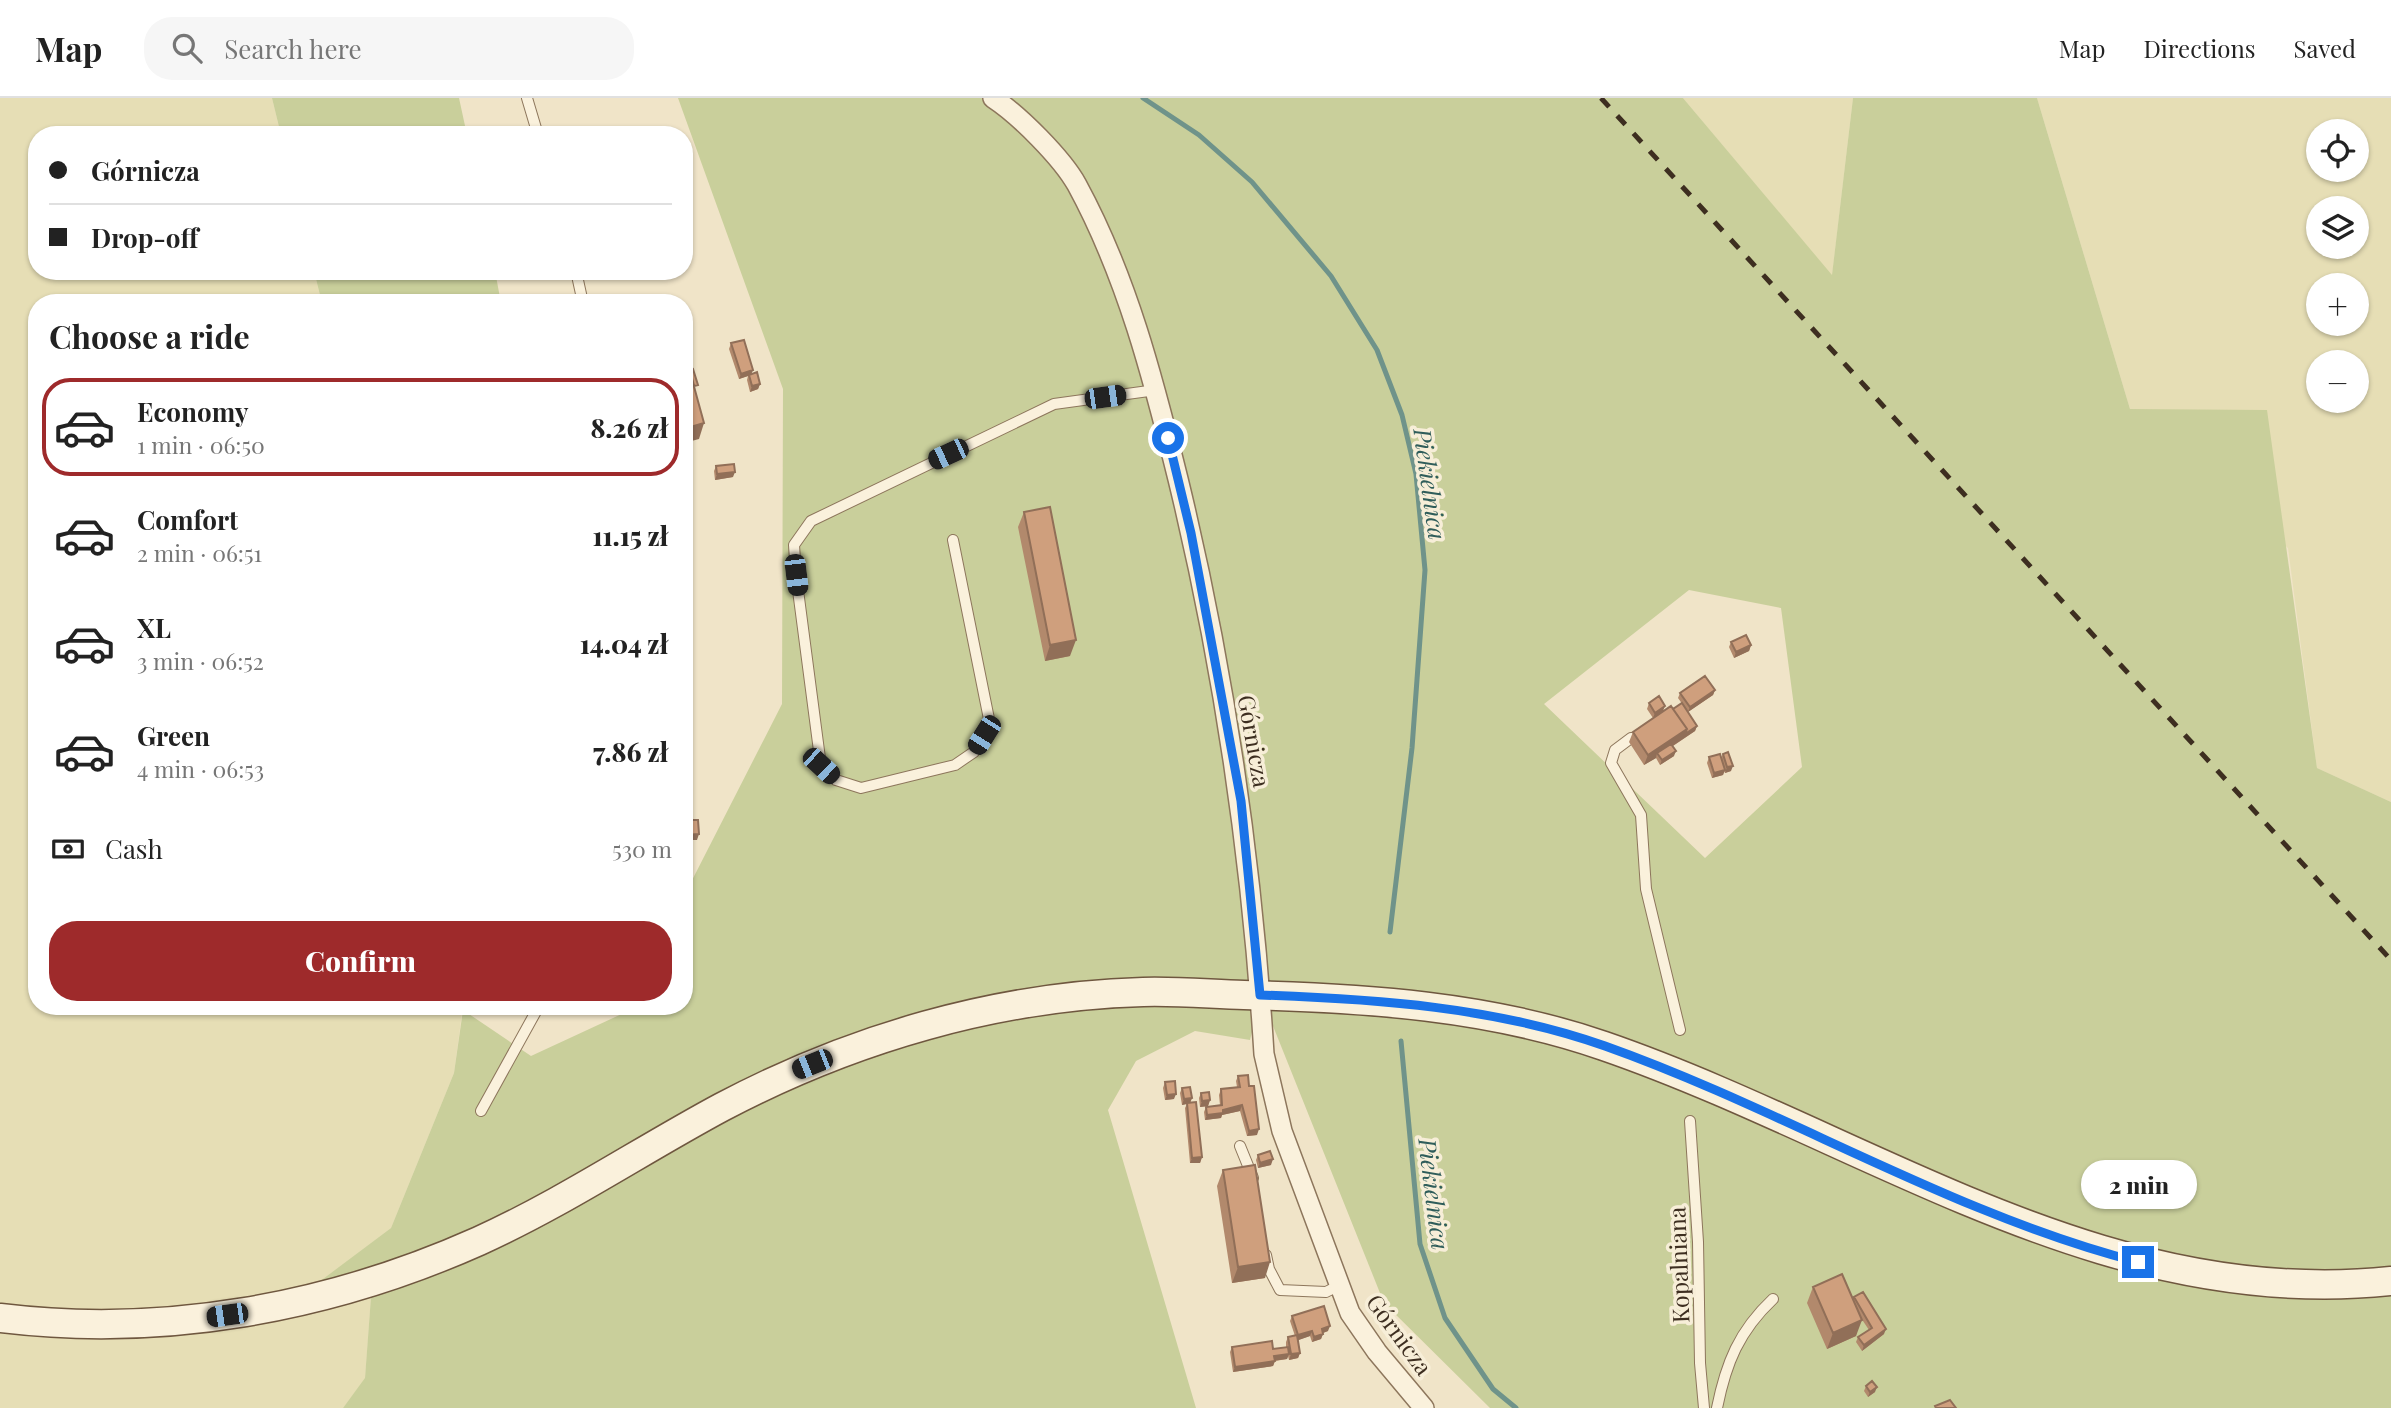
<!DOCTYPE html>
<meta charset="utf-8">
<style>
body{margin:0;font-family:"Playfair Display",serif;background:#f6f6f6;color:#222;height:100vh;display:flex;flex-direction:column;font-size:26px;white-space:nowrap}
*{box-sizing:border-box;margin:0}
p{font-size:23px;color:#767676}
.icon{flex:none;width:38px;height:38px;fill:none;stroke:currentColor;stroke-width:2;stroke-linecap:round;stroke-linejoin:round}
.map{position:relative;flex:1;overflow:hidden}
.panel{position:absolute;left:28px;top:196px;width:665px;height:721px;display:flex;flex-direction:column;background:#fff;border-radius:28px;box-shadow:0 2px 5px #0004}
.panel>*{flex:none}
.top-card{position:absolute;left:28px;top:28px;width:665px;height:154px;border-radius:28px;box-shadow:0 2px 5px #0004;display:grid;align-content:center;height:154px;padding:0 21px;background:#fff}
.fabs{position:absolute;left:2306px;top:21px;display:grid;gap:14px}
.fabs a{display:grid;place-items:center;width:63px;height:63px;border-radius:50%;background:#fff;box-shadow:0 2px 5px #0004;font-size:35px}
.end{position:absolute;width:32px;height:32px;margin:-16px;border:9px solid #1a73e8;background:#fff;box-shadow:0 0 0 4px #fff}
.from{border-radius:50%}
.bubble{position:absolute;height:49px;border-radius:24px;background:#fff;box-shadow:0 2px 5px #0004;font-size:23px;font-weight:800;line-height:49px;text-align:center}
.car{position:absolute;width:21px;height:42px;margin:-21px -10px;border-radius:9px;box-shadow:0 0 5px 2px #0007;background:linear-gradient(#222 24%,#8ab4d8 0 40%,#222 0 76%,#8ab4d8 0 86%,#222 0)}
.top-card b{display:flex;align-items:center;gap:24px;height:66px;font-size:26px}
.top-card b+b{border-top:2px solid #e0e0e0}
.top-card i{width:18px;height:18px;background:#222}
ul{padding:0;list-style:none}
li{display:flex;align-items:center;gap:21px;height:98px;margin:0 14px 10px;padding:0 7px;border:4px solid transparent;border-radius:28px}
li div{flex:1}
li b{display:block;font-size:26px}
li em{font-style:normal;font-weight:800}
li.active{border-color:#9e2a2b}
li>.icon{width:63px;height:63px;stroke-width:1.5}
h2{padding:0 21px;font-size:32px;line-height:84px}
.pay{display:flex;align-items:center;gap:18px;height:77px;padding:0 21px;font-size:26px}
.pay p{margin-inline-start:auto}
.button{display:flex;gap:14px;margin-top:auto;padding:14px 21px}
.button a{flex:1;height:80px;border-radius:28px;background:#9e2a2b;color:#fff;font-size:28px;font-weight:800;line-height:80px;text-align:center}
header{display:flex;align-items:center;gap:42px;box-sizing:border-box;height:98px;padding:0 35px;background:#fff;border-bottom:2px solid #e0e0e0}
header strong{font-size:33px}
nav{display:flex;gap:38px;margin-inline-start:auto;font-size:24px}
.search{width:490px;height:63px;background:#f6f6f6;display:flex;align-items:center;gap:18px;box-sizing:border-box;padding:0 24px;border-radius:28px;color:#767676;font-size:26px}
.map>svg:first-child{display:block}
.farmland{fill:#e6deb5;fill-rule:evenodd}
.green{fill:#c9cf9b;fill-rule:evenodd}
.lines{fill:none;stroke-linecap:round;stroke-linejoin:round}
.stream{stroke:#6f938a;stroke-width:5}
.lane-casing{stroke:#8d765c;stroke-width:12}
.street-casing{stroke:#8d765c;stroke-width:22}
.secondary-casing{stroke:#6f573f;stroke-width:31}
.lane{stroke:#faf1dc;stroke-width:10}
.street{stroke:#faf1dc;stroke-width:19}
.secondary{stroke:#faf1dc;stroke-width:28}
.rail{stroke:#3d2e20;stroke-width:5;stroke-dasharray:12 12;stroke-linecap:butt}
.wall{fill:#b2896c}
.shaded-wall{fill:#916f58}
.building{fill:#cf9f7d;stroke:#916f58;stroke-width:2}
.route{stroke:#1a73e8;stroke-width:9}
.labels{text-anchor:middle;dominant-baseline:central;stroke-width:7;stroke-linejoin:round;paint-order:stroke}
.street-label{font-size:23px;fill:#3d2e20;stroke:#f7eed8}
.water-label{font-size:24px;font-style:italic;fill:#2f5d5a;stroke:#f7eed8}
</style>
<header>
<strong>Map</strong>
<div class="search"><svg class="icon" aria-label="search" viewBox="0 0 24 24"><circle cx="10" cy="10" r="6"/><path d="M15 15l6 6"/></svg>Search here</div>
<nav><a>Map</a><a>Directions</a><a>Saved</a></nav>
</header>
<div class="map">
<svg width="2391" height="1310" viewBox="0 0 2391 1310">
<rect width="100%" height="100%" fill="#f0e4c8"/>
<!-- farmland -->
<path class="farmland" d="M0 0H272L281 37H37V173H314L322 205H37V908H463L454 975 391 1130 308 1193 372 1185 365 1281 343 1310H0Z
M1683 0H1853L1832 178Z
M2037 0H2391V704L2317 670 2288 450 2130 311ZM2319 33H2357V72H2319ZM2319 110H2357V149H2319ZM2319 187H2357V226H2319ZM2319 264H2357V303H2319Z"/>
<!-- green -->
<path class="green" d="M272 0H459L467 37H281Z
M678 0H1683L1832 177 1853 0H2037L2130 311 2267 312 2317 670 2391 704V1310H1490L1384 1205 1261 898 1250 942 1195 933 1136 963 1108 1012 1196 1310H343L365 1280 372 1185 291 1205 391 1130 454 975 463 912 531 958 626 914 629 908H684V798L782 606 783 291ZM1689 492 1781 510 1802 669 1705 760 1544 606Z
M314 173H495L501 205H322Z"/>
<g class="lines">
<!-- stream -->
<path class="stream" d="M1143 0 1199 37 1252 84 1331 178 1377 252 1402 317 1416 376 1425 472 1412 650 1390 834
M1401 943 1420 1146 1445 1220 1493 1291 1516 1310"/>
<!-- lane casing -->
<g class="lane-casing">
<path id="lane" d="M527 0 538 37
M576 173 583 205
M953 442 989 621 974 654 955 667 861 690 836 682 821 668 796 477 794 447 811 423 1054 306 1156 292
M1631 640 1615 652 1611 665 1641 717 1646 791 1680 932
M481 1013 539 908
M1690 1023 1698 1144 1700 1265 1704 1310
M1240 1048 1253 1080
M1266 1157 1269 1171 1280 1192 1326 1194 1340 1187
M1717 1310C1726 1265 1739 1233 1773 1201"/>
</g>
<!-- street casing -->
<g class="street-casing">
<path id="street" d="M993 0C1019 17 1062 60 1077 87 1127 179 1153 280 1178 381 1224 570 1252 762 1264 956L1282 1033 1350 1215 1377 1254 1424 1310"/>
</g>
<!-- secondary casing -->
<g class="secondary-casing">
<path id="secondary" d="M0 1220C164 1240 329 1210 479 1143 563 1105 640 1053 722 1009 851 941 996 898 1143 894 1177 893 1210 896 1244 897 1364 900 1490 908 1604 948 1865 1038 2101 1214 2391 1183"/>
</g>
<!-- lane -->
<use href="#lane" class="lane"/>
<!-- street -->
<use href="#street" class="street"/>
<!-- secondary -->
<use href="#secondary" class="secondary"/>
<!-- rail -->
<path class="rail" d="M1601 0 2391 862"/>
</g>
<!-- wall -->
<path class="wall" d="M731 245 752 276 760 286 758 291 750 294 747 282 748 278 739 281 729 251Z
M716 368 733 379 715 382 714 373Z
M1024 414 1070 558 1045 563 1018 429Z
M1731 544 1751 547 1749 553 1734 560 1729 549Z
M1715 592 1713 597 1688 614 1678 600 1680 595Z
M1649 605 1663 613 1673 611 1697 628 1695 633 1673 648 1674 658 1660 667 1656 660 1644 667 1629 644 1633 634 1653 620 1647 611Z
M1723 656 1731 673 1725 675 1724 673 1723 677 1712 680 1707 665 1709 659 1721 660Z
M516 908H535L529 917Z
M1238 978 1249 988 1257 1037 1247 1038 1240 1013 1222 1017 1221 1020 1205 1022 1204 1014 1206 1009 1220 1007 1219 997 1221 991 1237 989 1236 983Z
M1165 984 1174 1001 1165 1002 1163 990Z
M1182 990 1192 1000 1190 1005 1202 1059 1200 1065H1190L1185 1010 1187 1006 1182 1007 1180 995Z
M1201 995 1210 1002 1208 1008 1200 1009 1199 1000Z
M1258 1057 1271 1067 1258 1070 1256 1062Z
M1223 1072 1265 1180 1232 1185 1217 1088Z
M1813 1189 1853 1202 1854 1199 1884 1236 1862 1253 1856 1244 1858 1239 1869 1232 1859 1217 1856 1238 1827 1251 1807 1205Z
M1292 1218 1328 1233 1323 1235 1321 1241 1312 1244 1310 1238 1298 1242 1300 1255 1298 1260 1289 1262 1288 1258 1287 1261 1275 1263 1273 1268 1233 1274 1230 1254 1232 1249 1273 1251 1286 1249V1244L1288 1239 1295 1238 1290 1223Z
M1866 1288 1875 1294 1868 1299 1864 1293Z"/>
<!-- shaded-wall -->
<path class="shaded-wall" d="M753 272 751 277 739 281 741 276Z
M760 286 758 291 750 294 752 288Z
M704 325 699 341 684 345V331Z
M735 374 733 379 715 382 717 376Z
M1076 542 1070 558 1045 563 1050 547Z
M1751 547 1749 553 1734 560 1736 554Z
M1715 592 1713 597 1688 614 1690 609Z
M1665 608 1663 613 1653 620 1655 615Z
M1697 628 1695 633 1683 641 1685 636Z
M1687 631 1683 641 1659 657 1657 655 1656 660 1644 667 1648 657Z
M1676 653 1674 658 1660 667 1662 662Z
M1733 668 1731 673 1725 675 1727 669Z
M1725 672 1723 677 1712 680 1714 675Z
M699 736 697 742H684V737Z
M1176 996 1174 1001 1165 1002 1167 997Z
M1192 1000 1190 1005 1182 1007 1184 1001Z
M1210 1002 1208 1008 1200 1009 1202 1003Z
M1242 1007 1240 1013 1222 1017 1221 1020 1205 1022 1207 1017Z
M1259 1031 1257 1037 1247 1038 1249 1033Z
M1202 1059 1200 1065H1190L1192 1060Z
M1273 1061 1271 1067 1258 1070 1260 1065Z
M1270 1164 1265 1180 1232 1185 1238 1169Z
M1862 1222 1856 1238 1827 1251 1833 1235Z
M1330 1228 1328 1233 1320 1236 1322 1231Z
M1886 1231 1884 1236 1862 1253 1864 1247Z
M1312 1233 1310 1238 1296 1243 1298 1237Z
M1323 1236 1321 1241 1312 1244 1314 1239Z
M1300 1255 1298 1260 1289 1262 1291 1256Z
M1289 1256 1287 1261 1272 1263 1274 1258Z
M1275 1263 1273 1268 1233 1274 1235 1269Z
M1877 1289 1875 1294 1868 1299 1870 1294Z"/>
<!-- building -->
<path class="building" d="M744 242 753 272 741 276 731 245Z
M687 263 704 325 684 331V264Z
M693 271 698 287 694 288 690 272Z
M757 274 760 286 752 288 749 277Z
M734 366 735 374 717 376 716 368Z
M1050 409 1076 542 1050 547 1024 414Z
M1746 537 1751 547 1736 554 1731 544Z
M1705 578 1715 592 1690 609 1680 595Z
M1659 598 1665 608 1655 615 1649 605Z
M1682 605 1697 628 1685 636 1687 631 1673 611Z
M1671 608 1687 631 1648 657 1633 634Z
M1671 646 1676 653 1662 662 1657 655Z
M1728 654 1733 668 1727 669 1723 656Z
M1720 656 1725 672 1714 675 1709 659Z
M684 722H698L699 736 684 737Z
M1248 977 1249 988H1254L1259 1031 1249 1033 1242 1007 1223 1012V1015L1207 1017 1206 1009 1222 1007 1221 991 1240 989 1238 978Z
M1175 983 1176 996 1167 997 1165 984Z
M1190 989 1192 1000 1184 1001 1182 990Z
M1209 994 1210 1002 1202 1003 1201 995Z
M1196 1004 1202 1059 1192 1060 1187 1005Z
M1270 1053 1273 1061 1260 1065 1258 1057Z
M1255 1067 1270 1164 1238 1169 1223 1072Z
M1842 1176 1862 1222 1833 1235 1813 1189Z
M1863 1194 1886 1231 1864 1247 1858 1239 1872 1230 1854 1199Z
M1324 1208 1330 1228 1322 1231 1323 1236 1314 1239 1312 1233 1298 1237 1292 1218Z
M1297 1237 1300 1255 1291 1256 1288 1239Z
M1272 1243 1273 1251 1288 1249 1289 1256 1274 1258 1275 1263 1235 1269 1232 1249Z
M1872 1283 1877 1289 1870 1294 1866 1288Z
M1950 1302 1956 1310H1936L1935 1308Z"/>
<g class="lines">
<!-- route -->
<path class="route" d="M1168 340 1191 435 1241 703 1260 897C1375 901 1496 909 1605 948 1785 1012 1952 1116 2138 1164"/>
</g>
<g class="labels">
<!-- street labels -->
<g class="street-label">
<text transform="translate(1255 643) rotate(80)">Górnicza</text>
<text transform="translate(1678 1167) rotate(-92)">Kopalniana</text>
<text transform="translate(1400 1236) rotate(54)">Górnicza</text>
</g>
<!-- water labels -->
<g class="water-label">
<text transform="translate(1431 386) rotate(82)">Piekielnica</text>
<text transform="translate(1435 1096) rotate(83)">Piekielnica</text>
</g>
</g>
</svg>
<div class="fabs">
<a><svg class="icon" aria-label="locate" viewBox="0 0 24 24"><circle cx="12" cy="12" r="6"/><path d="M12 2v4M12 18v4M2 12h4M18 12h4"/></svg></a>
<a><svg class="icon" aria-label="layers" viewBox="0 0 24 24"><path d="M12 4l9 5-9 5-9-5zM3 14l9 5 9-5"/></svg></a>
<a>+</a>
<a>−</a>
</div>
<i class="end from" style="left:1168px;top:340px"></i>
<i class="end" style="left:2138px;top:1164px"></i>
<div class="bubble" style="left:2081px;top:1062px;width:116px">2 min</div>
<i class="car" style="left:1105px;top:299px;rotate:82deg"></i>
<i class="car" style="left:948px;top:356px;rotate:245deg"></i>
<i class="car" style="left:796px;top:477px;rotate:173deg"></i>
<i class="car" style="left:984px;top:637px;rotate:212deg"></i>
<i class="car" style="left:821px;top:668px;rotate:133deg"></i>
<i class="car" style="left:812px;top:966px;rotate:248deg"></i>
<i class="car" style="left:227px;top:1217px;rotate:262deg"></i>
<div class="top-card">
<b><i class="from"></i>Górnicza</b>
<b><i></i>Drop-off</b>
</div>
<section class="panel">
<h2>Choose a ride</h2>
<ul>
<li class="active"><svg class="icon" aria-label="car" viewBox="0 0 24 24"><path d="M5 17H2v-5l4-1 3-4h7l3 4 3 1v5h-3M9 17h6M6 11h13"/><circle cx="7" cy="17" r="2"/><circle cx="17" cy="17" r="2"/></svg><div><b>Economy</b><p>1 min · 06:50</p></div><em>8.26 zł</em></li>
<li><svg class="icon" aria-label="car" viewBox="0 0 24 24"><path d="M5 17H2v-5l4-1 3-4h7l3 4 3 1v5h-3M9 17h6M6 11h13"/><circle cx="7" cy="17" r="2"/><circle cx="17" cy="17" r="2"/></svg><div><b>Comfort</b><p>2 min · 06:51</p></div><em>11.15 zł</em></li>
<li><svg class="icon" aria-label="car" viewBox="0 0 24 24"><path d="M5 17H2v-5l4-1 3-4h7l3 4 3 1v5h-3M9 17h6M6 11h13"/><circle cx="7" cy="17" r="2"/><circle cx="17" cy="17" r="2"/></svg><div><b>XL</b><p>3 min · 06:52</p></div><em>14.04 zł</em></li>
<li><svg class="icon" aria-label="car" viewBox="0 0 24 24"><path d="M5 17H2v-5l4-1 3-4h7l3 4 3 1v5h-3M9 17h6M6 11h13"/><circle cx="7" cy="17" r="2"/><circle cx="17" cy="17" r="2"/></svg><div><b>Green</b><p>4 min · 06:53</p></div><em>7.86 zł</em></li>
</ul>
<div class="pay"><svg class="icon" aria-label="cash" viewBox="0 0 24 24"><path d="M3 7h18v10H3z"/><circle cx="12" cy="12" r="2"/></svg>Cash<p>530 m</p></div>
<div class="button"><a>Confirm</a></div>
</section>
</div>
